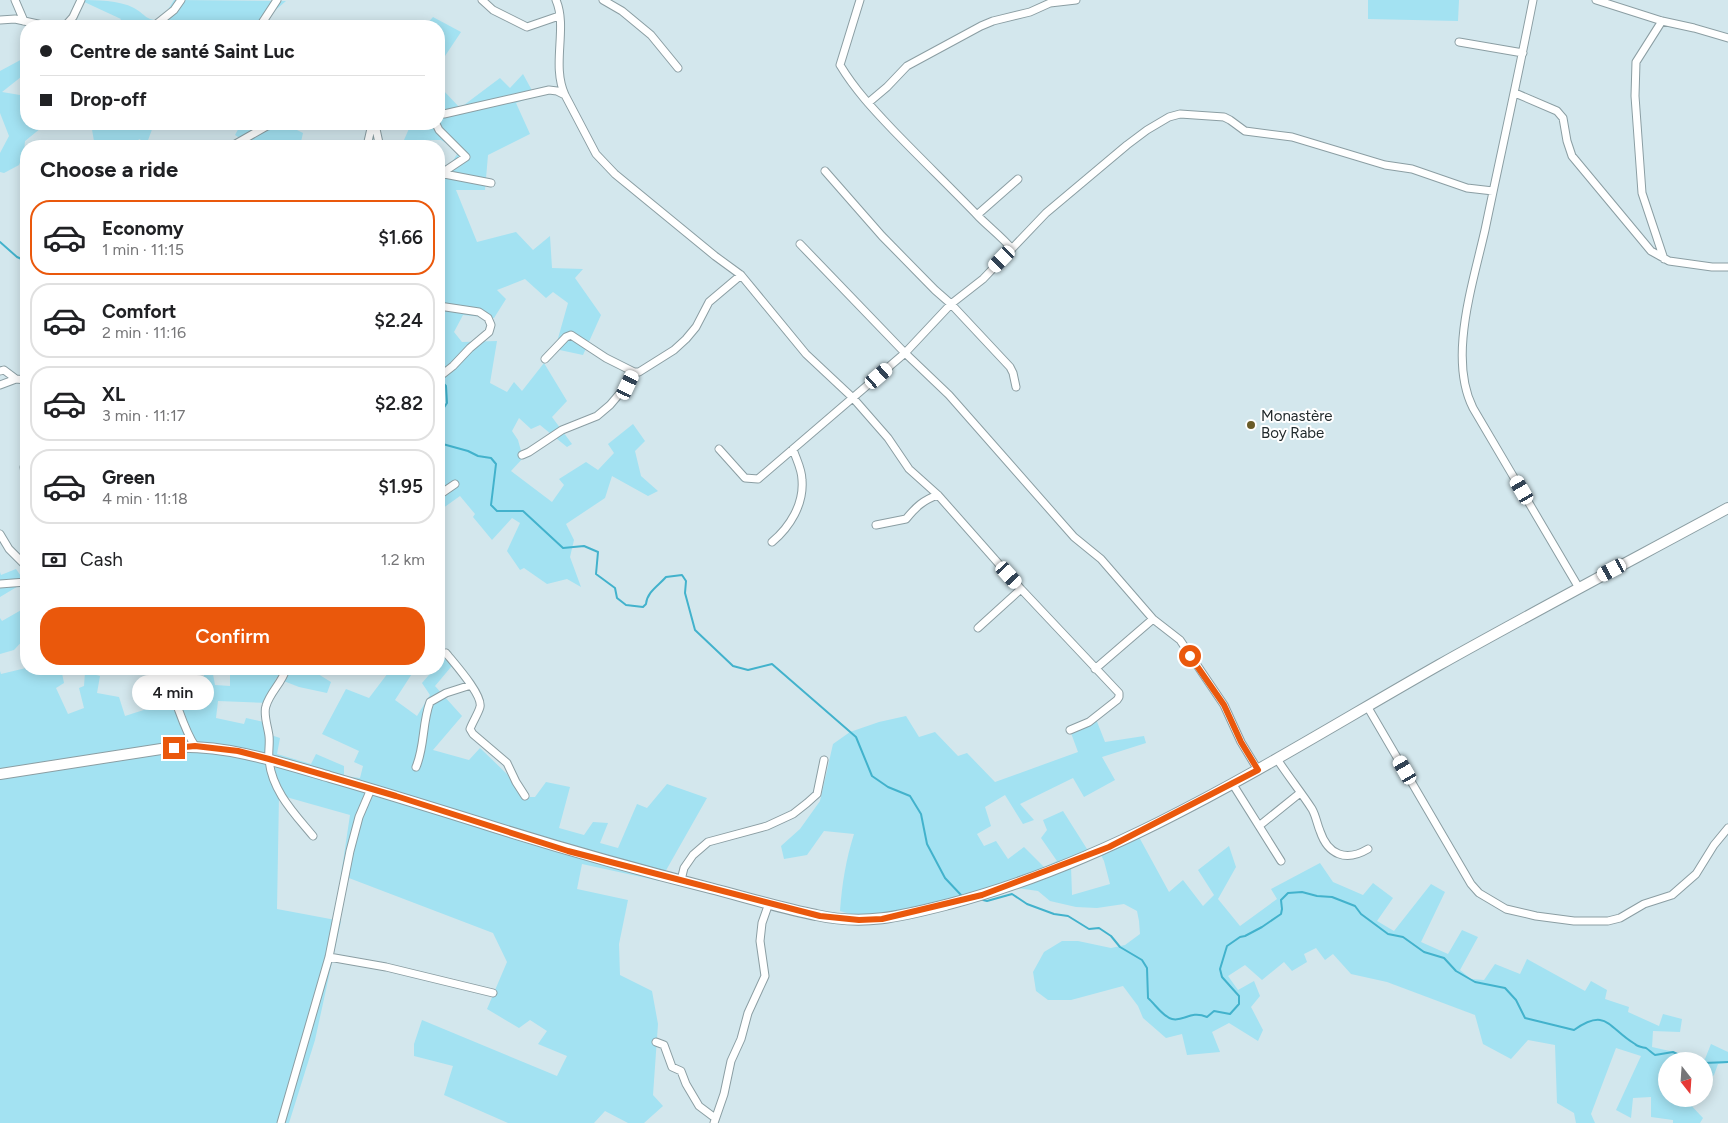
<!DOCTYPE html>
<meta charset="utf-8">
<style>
body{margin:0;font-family:Figtree,sans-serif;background:#f6f6f6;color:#202124;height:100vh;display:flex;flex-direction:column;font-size:19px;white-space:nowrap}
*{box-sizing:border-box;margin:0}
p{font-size:16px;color:#757577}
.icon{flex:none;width:28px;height:28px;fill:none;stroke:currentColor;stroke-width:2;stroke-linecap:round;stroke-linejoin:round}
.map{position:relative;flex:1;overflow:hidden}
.drawer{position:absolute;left:20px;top:140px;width:425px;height:535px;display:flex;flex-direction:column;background:#fff;border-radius:20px;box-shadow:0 2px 12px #0003}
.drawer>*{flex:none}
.banner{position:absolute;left:20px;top:20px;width:425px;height:110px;border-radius:20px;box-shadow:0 2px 12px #0003;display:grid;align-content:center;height:110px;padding:0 20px;background:#fff}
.needle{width:32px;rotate:163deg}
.buttons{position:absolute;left:1658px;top:1052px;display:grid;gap:10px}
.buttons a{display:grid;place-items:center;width:55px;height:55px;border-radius:50%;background:#fff;box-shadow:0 2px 12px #0003;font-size:25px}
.end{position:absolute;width:22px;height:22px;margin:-11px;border:6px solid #ea580c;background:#fff;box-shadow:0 0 0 2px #fff}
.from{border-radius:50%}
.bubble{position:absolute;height:35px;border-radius:18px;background:#fff;box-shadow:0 2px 12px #0003;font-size:16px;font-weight:600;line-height:35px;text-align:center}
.car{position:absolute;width:15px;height:30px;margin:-15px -8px;border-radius:6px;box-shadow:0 0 4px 1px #0007;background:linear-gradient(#fff 24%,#345 0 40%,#fff 0 76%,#345 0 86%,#fff 0)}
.banner b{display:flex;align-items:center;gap:18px;height:48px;font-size:19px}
.banner b+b{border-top:1px solid #e0e0e0}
.banner i{width:12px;height:12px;background:#202124}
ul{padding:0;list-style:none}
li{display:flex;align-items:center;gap:15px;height:75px;margin:0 10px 8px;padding:0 10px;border:2px solid #e0e0e0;border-radius:20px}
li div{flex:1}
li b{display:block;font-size:19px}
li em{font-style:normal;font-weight:600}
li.selected{border-color:#ea580c}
li>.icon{width:45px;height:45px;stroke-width:1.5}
h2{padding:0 20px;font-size:22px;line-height:60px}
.pay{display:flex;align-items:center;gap:12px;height:55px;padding:0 20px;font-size:19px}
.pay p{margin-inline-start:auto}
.cta{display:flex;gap:10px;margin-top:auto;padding:10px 20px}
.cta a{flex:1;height:58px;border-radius:20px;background:#ea580c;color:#fff;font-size:20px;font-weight:600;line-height:58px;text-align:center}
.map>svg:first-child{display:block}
.green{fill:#a3e2f2;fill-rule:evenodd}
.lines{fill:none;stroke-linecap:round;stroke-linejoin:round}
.stream{stroke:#42b2cc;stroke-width:2}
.street-casing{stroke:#8b9ea3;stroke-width:9}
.secondary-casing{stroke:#8b9ea3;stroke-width:12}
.street{stroke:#fff;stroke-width:7}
.secondary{stroke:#fff;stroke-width:10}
.route{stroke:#ea580c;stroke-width:6}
.poi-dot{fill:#6a5c29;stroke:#fff;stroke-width:2}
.labels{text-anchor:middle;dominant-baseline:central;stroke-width:4;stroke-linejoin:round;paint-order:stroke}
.poi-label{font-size:15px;fill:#222a2c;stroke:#fff;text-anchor:start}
</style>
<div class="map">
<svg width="1728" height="1123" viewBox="0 0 1728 1123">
<rect width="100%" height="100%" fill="#d3e7ed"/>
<!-- green -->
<path class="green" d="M80 0C96 0 119 0 134 8 148 16 143 19 161 21L174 0 286 1 257 26H117L121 19Z
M1368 0H1459L1458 21 1368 19Z
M433 17 461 32 439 65V26H425Z
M26 57V73L2 92 26 96V124H46L25 141 24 152 19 165 4 173 0 172V153L9 136 0 113V71Z
M523 74 535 96 516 103 530 134 488 155 485 190H456L477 242 516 232 533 250 550 236 552 268 583 269 575 278 601 315 583 355 555 349 568 303 553 292 546 298 525 279 497 290 506 299 494 318 463 315 454 332 462 342 497 341 490 383 507 392 514 382 522 391 544 363 567 401 552 417 572 444 567 447 540 425 531 429 519 418 512 431 518 440 523 458 511 471 552 502 564 485 559 479 586 462 598 470 614 453 608 444 633 424 645 441 635 451 641 476 658 491 648 496 612 476 605 498 566 524 574 540 570 557 581 587 567 579 547 584 524 568 520 570 507 551 520 523 512 518 492 540 473 517 475 514 460 496 439 511V163L449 167 459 151 441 140H404L411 124H439V89L443 90 460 108 500 78 510 88Z
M91 124H154L147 143 139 139 135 146H93L94 141Z
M241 124H285L303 133 300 146H249V144L235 135Z
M16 569 25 582 0 597V572L1 575Z
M23 609 26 620V637L14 650 0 654V618L2 621Z
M449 652 456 661 435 686 462 716 433 750 469 760 480 748 507 774 522 797H535L546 782 570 787 559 828 584 835 593 822 608 823 600 843 618 848 637 804 647 808 667 784 707 798 660 881 582 864 577 889 628 900 619 944 620 975 652 991 658 1024 653 1095 663 1106 644 1123H628L605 1111 594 1123H508L444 1095 453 1066 414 1056V1044L422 1020 557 1076 567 1056 538 1044 547 1031 530 1020 519 1028 487 1009 507 962 493 933 341 875 350 815 279 795 277 909 341 921 315 1040 289 1123H0V671L1 674 26 668 52 675 62 673 64 683 56 688 68 714 84 708 79 688 84 686 85 672 100 676 97 693 119 697 125 716 153 707 140 680 169 681 174 697 198 698 197 676H204V669H212L215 685 230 686V669L244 670 245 669H310L331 682 327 693 299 687 276 678 270 703 218 701 216 718 244 724 246 718 268 723 265 733 280 738 277 754 311 764 316 754 344 766V776L360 778 363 766 354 762 359 751 322 734 346 689 369 698 391 669H415L395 700 417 716 430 695 422 683 434 669H439V663Z
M906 716 919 737 935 732 958 756 967 753 995 782 1078 752 1071 733 1096 719 1105 742 1144 736 1146 743 1102 757 1115 780 1084 797 1073 778 1020 804 1034 820 1023 824 1005 795 985 807 991 826 977 834 984 846 996 841 1008 859 1024 847 1044 867 1057 861 1041 838 1047 830 1043 820 1063 811 1087 849 1139 837 1169 892 1183 880 1203 906 1214 895 1198 870 1229 846 1236 867 1218 899 1240 926 1277 899 1271 889 1320 863 1333 882 1363 895 1373 883 1393 898 1377 921 1394 931 1431 884 1445 892 1421 942 1448 954 1462 930 1478 937 1460 970 1471 979 1484 980 1495 964 1520 974 1527 959 1585 991 1591 981 1607 990 1605 999 1629 1007 1628 1012 1659 1026 1663 1014 1682 1019 1680 1032 1653 1031 1652 1047 1705 1059 1711 1044 1728 1052V1063L1718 1064 1714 1075 1704 1083V1061H1666V1099H1685L1703 1118 1700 1123H1673V1120L1651 1117V1097L1633 1098 1631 1118 1616 1110 1641 1056 1616 1048 1591 1114 1595 1123H1576L1574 1113 1557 1103 1555 1045 1528 1040 1511 1059 1483 1044 1475 1015 1387 982 1351 974 1333 954 1325 960 1316 948 1304 954 1307 962 1292 971 1284 962 1262 980 1245 965 1228 976 1238 990 1254 981 1260 996 1251 1007 1263 1030 1258 1041 1229 1023 1212 1032 1220 1052 1187 1055 1182 1034 1166 1038 1143 1018 1138 1006 1123 986 1071 1000H1048L1036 991 1033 972 1044 952 1062 941H1078L1111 948 1125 945 1140 934 1139 921 1137 911 1124 904 1097 908 1076 907 1050 901 1038 891 1017 888 956 907 883 924 840 911C842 884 846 859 854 834L824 831 807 855 784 859 781 846 800 829 820 801 833 744 850 732 879 722ZM1101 855 1104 861 1110 884 1072 895 1071 866Z"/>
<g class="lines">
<!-- stream -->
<path class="stream" d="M0 242 17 257 26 261
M439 415 447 403 446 386 440 380
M439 443 468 451 478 456 491 458 496 464 491 505 497 511H523L563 548 584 546 598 552 596 574 615 588 617 598 626 605 643 607 646 604C647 592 658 586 666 577L682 575 686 581 685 593 695 630 733 666 748 670 772 664 856 737 872 776 888 787 910 796 921 814 927 844 945 878 961 895
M983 900 987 901 1012 894 1027 904 1054 914 1068 916 1089 929 1099 928 1111 936 1120 947 1142 960 1147 968 1148 998C1155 1004 1163 1017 1172 1019 1184 1022 1190 1010 1207 1017L1214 1011 1230 1014 1239 1004V996L1222 977 1220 969 1227 946 1240 937 1245 936 1262 927 1281 914 1282 909 1281 900 1288 893 1302 892 1317 896 1332 897 1355 906 1361 914 1388 934 1403 937 1424 952 1444 958 1456 971 1475 982 1505 988 1516 1000 1525 1018 1574 1030C1607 1007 1608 1028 1635 1044 1638 1047 1642 1047 1646 1048 1649 1050 1652 1053 1655 1055L1673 1052 1679 1055 1680 1061
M1704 1063 1728 1062"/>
<!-- street casing -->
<g class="street-casing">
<path id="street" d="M15 0 24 21
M482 0 493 10 527 27 559 16
M556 0C568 28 551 65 565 95
M603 0 622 11 651 35 678 68
M860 0 840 65C855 90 874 110 893 130 922 160 951 188 979 217 990 228 1002 237 1012 249
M1533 0C1518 77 1501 153 1485 230 1477 265 1466 302 1463 338 1461 361 1463 388 1473 408L1579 588
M1596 0 1662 21 1694 28 1728 38
M0 20 15 19 47 26
M1662 21 1636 62 1635 96 1642 193 1664 259
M65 26 73 17 81 0
M154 26 174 10 181 0
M257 26 262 23 277 0
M1459 42 1523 53
M1515 93 1557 111 1563 118 1567 141 1572 156 1651 251 1669 261 1712 267H1728
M868 103 887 87 907 66 981 26 993 21 1030 12 1050 3 1076 0
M439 113 444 114 549 90 557 91 565 95 596 154 615 174 715 256 741 275 806 354 853 398 888 438 909 469 938 495 1021 589 1119 693V697L1117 700 1089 722 1070 730
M373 124 376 129 379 143 387 146
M436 124 439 130 466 157 439 175
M232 146 267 126 276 124
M367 146 372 124
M825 171 882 236 935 290 951 304 1010 367 1013 373 1016 387
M439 173 491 183
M977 215 1018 179
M800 244 905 353 949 395 1074 537 1101 559 1153 619 1180 640 1224 705 1241 742 1258 770
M439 306 479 312 488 318 491 325 489 332 470 348 453 366 439 377
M545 359 566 337 571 335 606 358 634 372H639L674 350 686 339 696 327 709 302 741 275
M0 371 4 370 16 379 26 380
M0 385 16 379
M719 449 745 478 758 479 905 353 951 304 983 279 1046 213 1127 145 1147 130 1169 117 1180 114 1224 117 1230 120 1245 131 1292 137 1385 165 1412 169 1467 188 1493 191
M522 455 529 452 562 430 597 416 610 405 627 385 634 372
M24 467 26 479
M439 495 455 484
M876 525 906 519C916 507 923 500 938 495
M0 534 9 549 26 566
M772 542C790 527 804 504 802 480 802 469 796 459 793 449
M0 584 26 582
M978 628 1021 589
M446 653C454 663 483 695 480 707 478 714 473 721 470 729L473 734 507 763 516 782 525 796
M158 669C177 692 179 722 195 746
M286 669C282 683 270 692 266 706 263 714 268 727 269 736 270 744 268 752 269 760 272 791 294 813 313 836
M1095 669 1153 619
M1367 706 1471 884 1479 893 1506 909 1536 916 1574 921H1608L1620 918 1644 904 1672 895 1696 874 1714 845 1728 828
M1277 759C1288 776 1301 792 1312 809 1316 816 1317 824 1320 831 1328 855 1346 862 1368 849
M416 767C425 746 422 723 430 702L446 693 471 685
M1232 783 1281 861
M1259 826 1300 793
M681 880 684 868 693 855 708 842 767 826 793 814 807 803 817 794 824 760
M329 957 386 967 493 993
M656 1042 664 1045 672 1067 681 1071 686 1084 699 1106 715 1118
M281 1123 329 957 350 851 359 817 371 789
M714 1123 724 1094 731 1061 741 1039 748 1013 765 976 760 941 762 923 769 903"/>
</g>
<!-- secondary casing -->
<g class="secondary-casing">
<path id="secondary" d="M0 774 174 747C228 745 279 762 330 777 379 791 427 806 475 821 553 846 631 868 710 888 745 897 781 908 816 915 865 926 902 916 949 904 1125 858 1282 754 1439 665 1535 611 1632 560 1728 508"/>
</g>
<!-- street -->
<use href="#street" class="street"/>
<!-- secondary -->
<use href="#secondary" class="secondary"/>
</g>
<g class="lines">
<!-- route -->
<path class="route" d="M174 748 195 746 238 751 269 759 396 796 568 851 820 916 859 920 882 919 982 895 1109 847 1258 770 1241 742 1224 705 1190 656"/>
</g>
<!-- markers -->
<circle class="poi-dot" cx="1251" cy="425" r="5"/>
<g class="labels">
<!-- poi labels -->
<g class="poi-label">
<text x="1261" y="416">Monastère<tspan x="1261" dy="17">Boy Rabe</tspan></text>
</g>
</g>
</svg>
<div class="buttons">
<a><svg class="needle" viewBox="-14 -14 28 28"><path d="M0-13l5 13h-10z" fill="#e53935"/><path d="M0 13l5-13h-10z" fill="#757577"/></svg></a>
</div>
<i class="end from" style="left:1190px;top:656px"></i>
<i class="end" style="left:174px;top:748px"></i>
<div class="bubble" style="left:132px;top:675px;width:82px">4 min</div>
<i class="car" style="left:1002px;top:259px;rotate:224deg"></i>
<i class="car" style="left:879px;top:376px;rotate:49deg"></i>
<i class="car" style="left:628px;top:385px;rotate:25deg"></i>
<i class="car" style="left:1522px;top:490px;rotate:330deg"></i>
<i class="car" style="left:1612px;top:570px;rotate:242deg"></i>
<i class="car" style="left:1009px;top:575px;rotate:138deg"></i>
<i class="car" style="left:1405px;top:770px;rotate:330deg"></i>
<div class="banner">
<b><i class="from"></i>Centre de santé Saint Luc</b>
<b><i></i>Drop-off</b>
</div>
<section class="drawer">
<h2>Choose a ride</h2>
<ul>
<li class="selected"><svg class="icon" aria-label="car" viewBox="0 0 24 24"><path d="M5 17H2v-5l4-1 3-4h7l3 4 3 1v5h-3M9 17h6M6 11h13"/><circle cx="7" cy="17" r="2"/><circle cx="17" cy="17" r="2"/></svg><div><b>Economy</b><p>1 min · 11:15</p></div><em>$1.66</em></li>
<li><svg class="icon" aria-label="car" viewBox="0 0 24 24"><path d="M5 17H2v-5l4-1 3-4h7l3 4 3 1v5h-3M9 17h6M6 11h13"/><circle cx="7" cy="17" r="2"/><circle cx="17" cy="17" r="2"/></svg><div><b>Comfort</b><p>2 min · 11:16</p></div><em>$2.24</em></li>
<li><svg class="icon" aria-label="car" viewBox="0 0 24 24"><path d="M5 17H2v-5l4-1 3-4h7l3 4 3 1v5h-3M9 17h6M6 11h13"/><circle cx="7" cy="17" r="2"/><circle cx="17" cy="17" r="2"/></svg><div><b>XL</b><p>3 min · 11:17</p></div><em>$2.82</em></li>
<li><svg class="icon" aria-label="car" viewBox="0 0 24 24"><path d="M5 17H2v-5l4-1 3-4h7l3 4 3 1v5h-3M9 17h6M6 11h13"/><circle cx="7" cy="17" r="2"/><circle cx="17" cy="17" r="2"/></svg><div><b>Green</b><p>4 min · 11:18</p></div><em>$1.95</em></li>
</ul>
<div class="pay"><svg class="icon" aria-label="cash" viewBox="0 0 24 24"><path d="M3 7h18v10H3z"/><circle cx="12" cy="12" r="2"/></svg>Cash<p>1.2 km</p></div>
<div class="cta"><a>Confirm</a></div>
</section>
</div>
